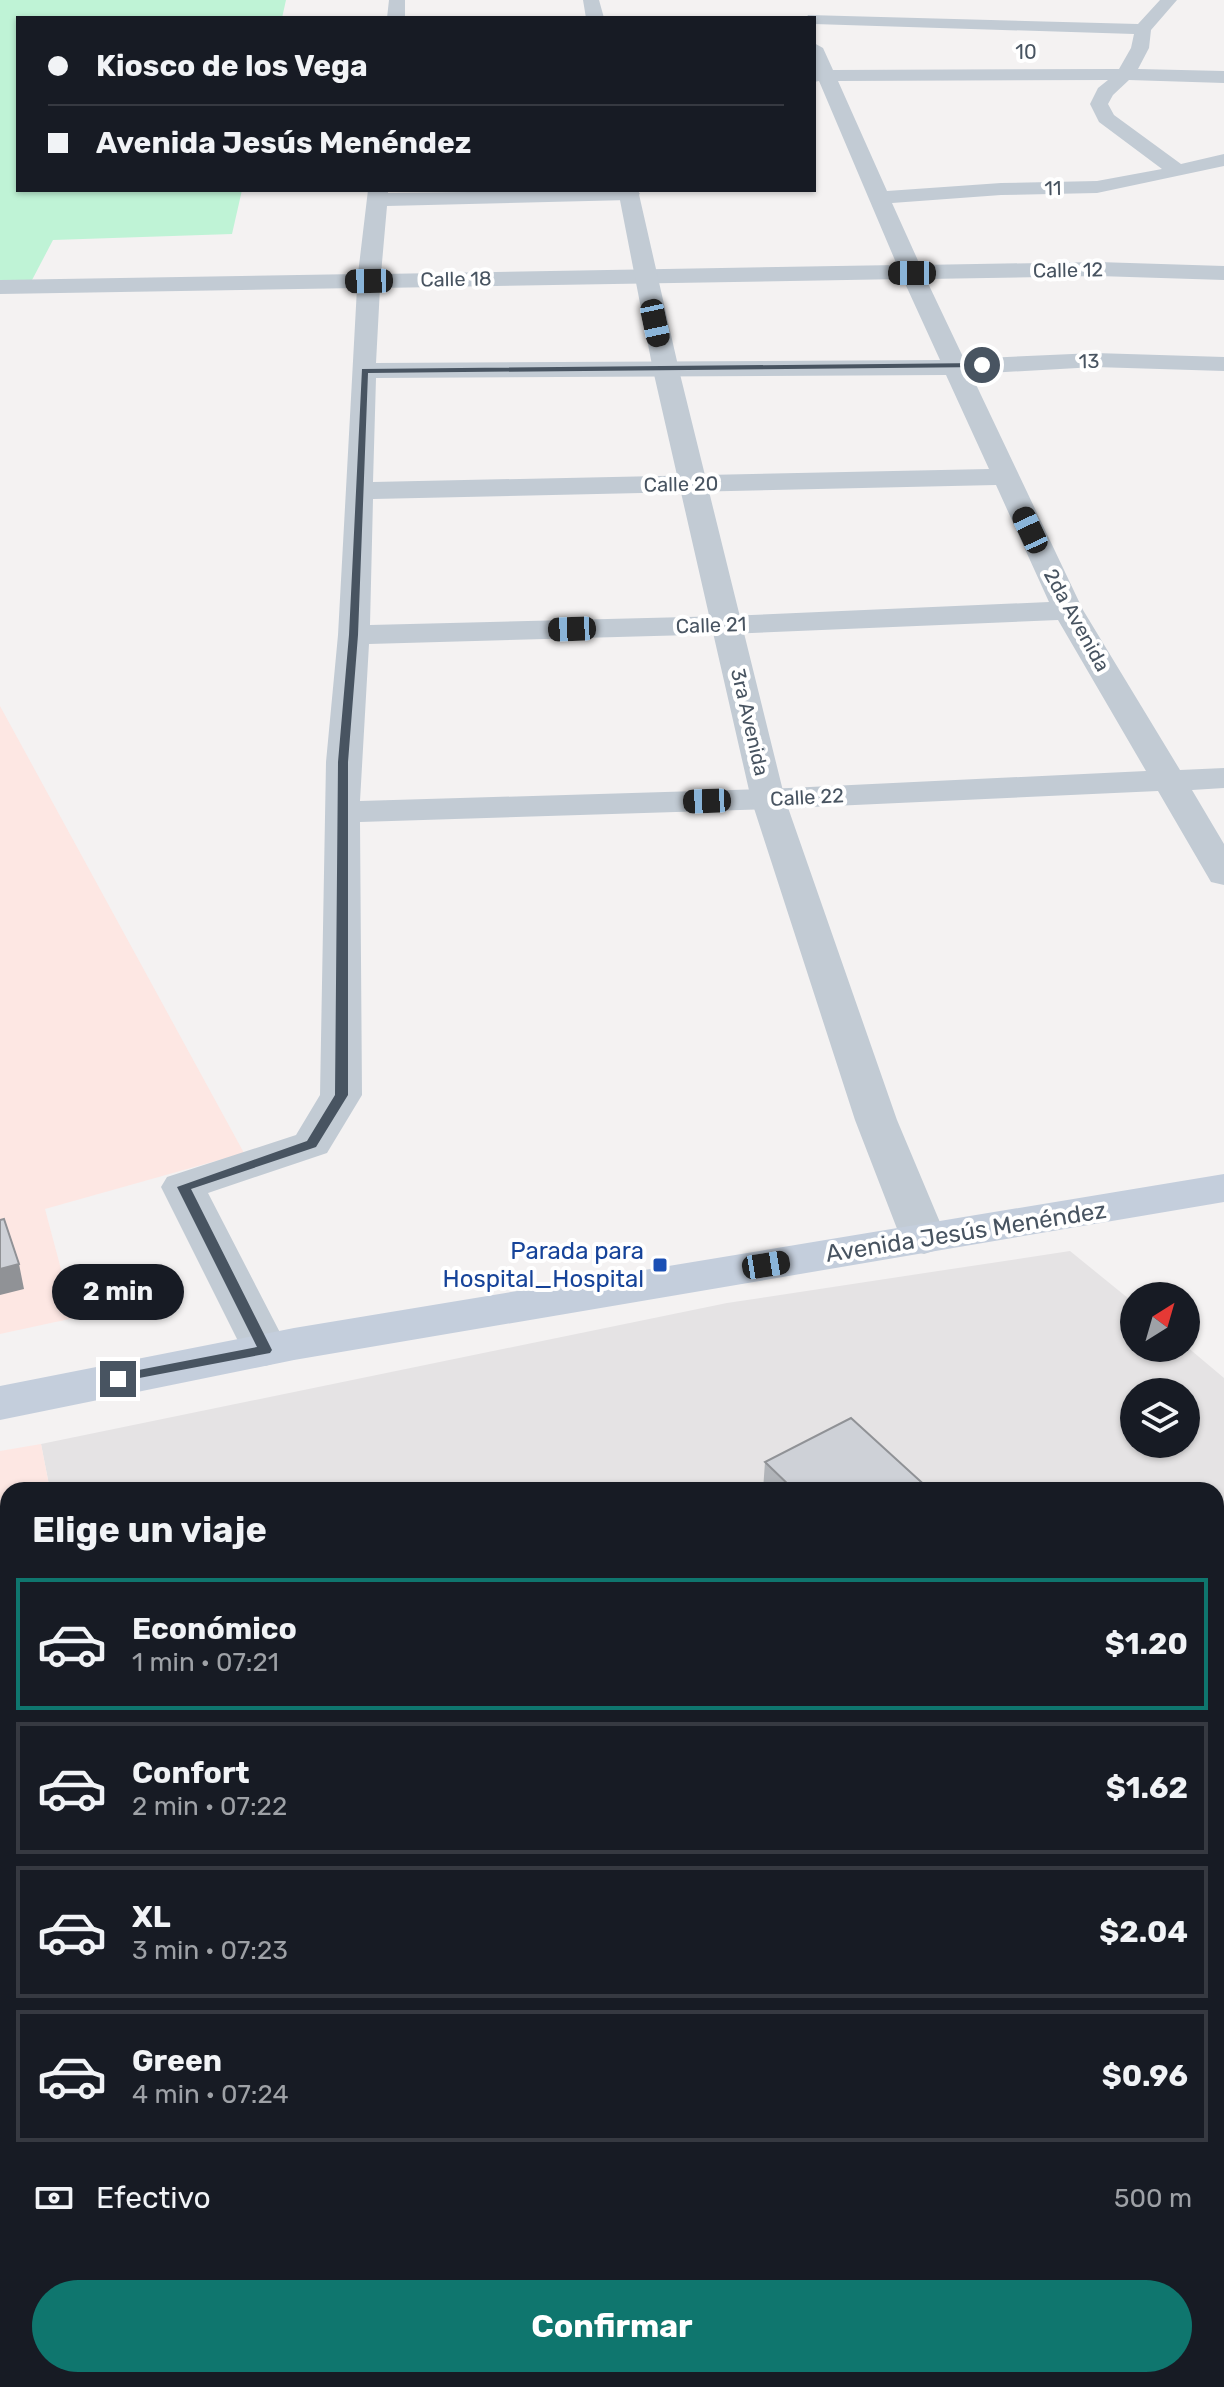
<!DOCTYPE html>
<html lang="es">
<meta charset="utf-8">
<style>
body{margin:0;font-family:Rubik,sans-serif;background:#242831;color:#f1f3f6;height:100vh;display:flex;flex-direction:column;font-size:30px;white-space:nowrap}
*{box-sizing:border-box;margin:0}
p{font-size:26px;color:#9ea1a6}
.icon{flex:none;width:44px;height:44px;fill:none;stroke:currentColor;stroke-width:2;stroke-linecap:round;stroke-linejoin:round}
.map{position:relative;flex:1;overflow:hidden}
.drawer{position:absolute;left:0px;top:1482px;width:1224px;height:906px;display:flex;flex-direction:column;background:#171b24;border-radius:24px 24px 0 0;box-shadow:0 2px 6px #0004}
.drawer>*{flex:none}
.top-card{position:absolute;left:16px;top:16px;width:800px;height:176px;border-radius:0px;box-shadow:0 2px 6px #0004;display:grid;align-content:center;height:176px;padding:0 32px;background:#171b24}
.needle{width:52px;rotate:37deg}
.tools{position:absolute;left:1120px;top:1282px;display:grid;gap:16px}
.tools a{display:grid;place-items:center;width:80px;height:80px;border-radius:50%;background:#171b24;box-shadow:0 2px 6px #0004;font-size:40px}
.end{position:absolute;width:36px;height:36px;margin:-18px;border:10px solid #485461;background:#fff;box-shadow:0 0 0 4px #fff}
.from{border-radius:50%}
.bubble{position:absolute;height:56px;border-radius:28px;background:#171b24;box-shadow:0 2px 6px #0004;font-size:26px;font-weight:700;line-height:56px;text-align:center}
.car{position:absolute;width:24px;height:48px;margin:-24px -12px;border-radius:10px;box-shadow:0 0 6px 2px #0007;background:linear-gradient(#222 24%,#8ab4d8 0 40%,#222 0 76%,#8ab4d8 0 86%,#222 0)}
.top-card b{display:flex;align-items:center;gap:28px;height:76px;font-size:30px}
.top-card b+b{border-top:2px solid #363941}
.top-card i{width:20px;height:20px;background:#f1f3f6}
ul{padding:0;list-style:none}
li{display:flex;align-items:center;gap:24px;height:132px;margin:0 16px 12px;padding:0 16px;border:4px solid #363941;border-radius:0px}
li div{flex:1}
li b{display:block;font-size:30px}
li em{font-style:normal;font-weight:700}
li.active{border-color:#0f766e}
li>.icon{width:72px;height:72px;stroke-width:1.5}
h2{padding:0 32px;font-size:36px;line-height:96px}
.pay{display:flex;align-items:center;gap:20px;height:88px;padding:0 32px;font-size:30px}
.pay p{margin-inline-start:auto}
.button{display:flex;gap:16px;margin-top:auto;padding:16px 32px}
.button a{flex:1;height:92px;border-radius:48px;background:#0f766e;color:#fff;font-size:32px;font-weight:700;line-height:92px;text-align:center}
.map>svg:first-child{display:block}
.education{fill:#e5e3e4;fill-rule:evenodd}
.medical{fill:#fde7e3}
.green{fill:#bff3d6}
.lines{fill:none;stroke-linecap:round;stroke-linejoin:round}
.minor{fill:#c2cbd4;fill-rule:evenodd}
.tertiary{fill:#c2cbd4;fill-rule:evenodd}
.secondary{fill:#c4cedc;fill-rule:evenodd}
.wall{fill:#b1b4b9}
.shaded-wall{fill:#909296}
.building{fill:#ced1d7;stroke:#909296;stroke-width:2}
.route{fill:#485461}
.transit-dot{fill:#1a4fb4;stroke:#fff;stroke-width:3}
.labels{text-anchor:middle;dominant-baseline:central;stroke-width:8;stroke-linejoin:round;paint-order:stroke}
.far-street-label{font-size:20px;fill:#485461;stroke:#fff}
.street-label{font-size:24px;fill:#485461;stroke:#fff}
.transit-label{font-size:24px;fill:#164399;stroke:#fff;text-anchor:end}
</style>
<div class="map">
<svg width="1224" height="2387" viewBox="0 0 1224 2387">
<rect width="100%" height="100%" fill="#f4f2f2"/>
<!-- education -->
<path class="education" d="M1070 1251 1134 1303V1348L1186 1346 1224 1378V2387H211L210 2380H1216V1490H50L41 1444 727 1303ZM1134 1392H1186V1444H1134Z"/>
<!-- medical -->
<path class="medical" d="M0 706 244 1153 45 1209 74 1318 0 1334Z
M41 1444 50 1490H8V2380H162L139 2387H0V1451Z"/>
<!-- green -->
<path class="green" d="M0 0H286L282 18H18V190H242L232 234 53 240 31 282 0 283Z"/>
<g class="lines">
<!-- minor -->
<path class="minor" d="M389 0H405V18H387Z
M1160 0H1177L1151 30 1149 48 1138 69 1224 71V83L1129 80 1113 95 1108 104 1114 115 1181 164 1224 154V166L1097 193 1001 195 892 203 920 265 1098 262 1224 266V280L1098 276 926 279 964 359 1095 353 1224 357V371L1095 367 971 374 1083 610 1180 770 1224 768V788L1192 790 1224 844V885L1211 882 1158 791 768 809 360 822 362 1095 327 1153 208 1193 289 1350 282 1361 265 1366 248 1361 161 1187 167 1177 296 1135 320 1095 326 762 338 635 357 288 0 294V280L358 274 368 190H388V193L637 190 640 194 629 200 387 206 381 274 897 265 819 81 814 82V43L823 48 833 70 1119 69 1131 48 1134 34 814 24V18H806L808 15 1138 24ZM1108 80 1098 88 1090 104 1099 122 1162 169 1097 181 1001 183 887 191 838 81ZM903 279 940 360 376 363 380 288ZM946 375 989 469 373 482 376 378ZM996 485 1049 602 727 616 370 625 373 499ZM1058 620 1146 771 768 789 360 801 369 644 727 634Z"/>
<!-- tertiary -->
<path class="tertiary" d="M583 0H599L604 18H586Z
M618 190H638L679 370 785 799 897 1120 947 1239 940 1249 924 1254 908 1249 901 1239 855 1120 751 799 653 370Z"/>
<!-- secondary -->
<path class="secondary" d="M1224 1174V1202L294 1360 0 1420V1386L294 1328Z"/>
</g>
<!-- wall -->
<path class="wall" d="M765 1462 930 1490H763Z
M1224 1653V1931L1216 1923V1658Z
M1216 1953 1224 1961V2387H1185L1179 2380H1216Z"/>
<!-- shaded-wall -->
<path class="shaded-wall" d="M19 1264 24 1289 0 1295V1269Z
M8 2337V2362L0 2365V2339Z"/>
<!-- building -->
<path class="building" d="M4 1219 19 1264 0 1269V1220Z
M851 1418 930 1490H794L765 1462Z
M704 1486 709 1490H696Z
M1224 1653V1875L1216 1868V1658Z
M1216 1953 1224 1961V2374L1216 2366Z
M8 2260V2337L0 2339V2263Z"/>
<!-- route -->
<path class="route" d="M982 363 985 367 368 373 358 635 348 762V1095L316 1147 191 1189 272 1350 270 1353 113 1383V1376L118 1374 257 1347 177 1187 307 1141 335 1095 338 762 349 635 362 369Z"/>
<!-- markers -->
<rect class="transit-dot" x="652" y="1257" width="16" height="16" rx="4"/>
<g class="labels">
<!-- far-street labels -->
<g class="far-street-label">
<text x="1026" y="52">10</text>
<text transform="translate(1053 188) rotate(-1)">11</text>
<text transform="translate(1068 270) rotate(-1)">Calle 12</text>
<text transform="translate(456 279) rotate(-1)">Calle 18</text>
<text transform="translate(1089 361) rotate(-1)">13</text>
<text transform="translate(681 484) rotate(-1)">Calle 20</text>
<text transform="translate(1077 620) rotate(61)">2da Avenida</text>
<text transform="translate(711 625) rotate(-2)">Calle 21</text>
<text transform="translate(750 722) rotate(77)">3ra Avenida</text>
<text transform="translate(807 797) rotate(-3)">Calle 22</text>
</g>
<!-- street labels -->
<g class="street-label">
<text transform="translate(966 1232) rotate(-9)">Avenida Jesús Menéndez</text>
</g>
<!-- transit labels -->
<g class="transit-label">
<text x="644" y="1251">Parada para<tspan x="644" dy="28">Hospital_Hospital</tspan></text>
</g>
</g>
</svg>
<div class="tools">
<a><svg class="needle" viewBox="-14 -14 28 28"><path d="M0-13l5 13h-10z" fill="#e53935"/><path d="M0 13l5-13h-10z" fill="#9ea1a6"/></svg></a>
<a><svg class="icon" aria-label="layers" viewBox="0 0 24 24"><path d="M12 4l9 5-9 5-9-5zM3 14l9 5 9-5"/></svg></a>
</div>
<i class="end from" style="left:982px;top:365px"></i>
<i class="end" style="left:118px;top:1379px"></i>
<div class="bubble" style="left:52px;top:1264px;width:132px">2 min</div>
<i class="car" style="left:912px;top:273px;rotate:270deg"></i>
<i class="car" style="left:369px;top:281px;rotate:269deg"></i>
<i class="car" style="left:655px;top:323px;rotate:168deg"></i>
<i class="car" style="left:1030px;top:530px;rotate:335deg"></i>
<i class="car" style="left:572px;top:629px;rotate:268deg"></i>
<i class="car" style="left:707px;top:801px;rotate:268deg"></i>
<i class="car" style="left:766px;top:1265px;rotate:81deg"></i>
<div class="top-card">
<b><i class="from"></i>Kiosco de los Vega</b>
<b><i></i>Avenida Jesús Menéndez</b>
</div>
<section class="drawer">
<h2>Elige un viaje</h2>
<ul>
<li class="active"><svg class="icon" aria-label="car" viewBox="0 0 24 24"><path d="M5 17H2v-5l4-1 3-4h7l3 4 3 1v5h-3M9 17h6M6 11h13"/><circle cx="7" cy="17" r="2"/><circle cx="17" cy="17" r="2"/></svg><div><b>Económico</b><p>1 min · 07:21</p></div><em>$1.20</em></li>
<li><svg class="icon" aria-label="car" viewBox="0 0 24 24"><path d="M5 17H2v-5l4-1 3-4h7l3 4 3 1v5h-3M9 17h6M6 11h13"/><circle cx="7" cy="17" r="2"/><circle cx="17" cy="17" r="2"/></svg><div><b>Confort</b><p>2 min · 07:22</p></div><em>$1.62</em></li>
<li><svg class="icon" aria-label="car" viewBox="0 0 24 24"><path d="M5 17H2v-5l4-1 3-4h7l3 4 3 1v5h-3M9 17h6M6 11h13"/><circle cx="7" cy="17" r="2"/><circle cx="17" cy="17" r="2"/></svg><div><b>XL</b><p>3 min · 07:23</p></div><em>$2.04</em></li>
<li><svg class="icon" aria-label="car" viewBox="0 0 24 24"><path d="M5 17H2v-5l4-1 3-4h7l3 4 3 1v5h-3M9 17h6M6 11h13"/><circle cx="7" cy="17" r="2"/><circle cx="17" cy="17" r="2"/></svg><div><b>Green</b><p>4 min · 07:24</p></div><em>$0.96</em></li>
</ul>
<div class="pay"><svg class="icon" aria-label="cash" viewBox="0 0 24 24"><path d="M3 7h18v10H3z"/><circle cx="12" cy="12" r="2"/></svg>Efectivo<p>500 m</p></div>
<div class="button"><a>Confirmar</a></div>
</section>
</div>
